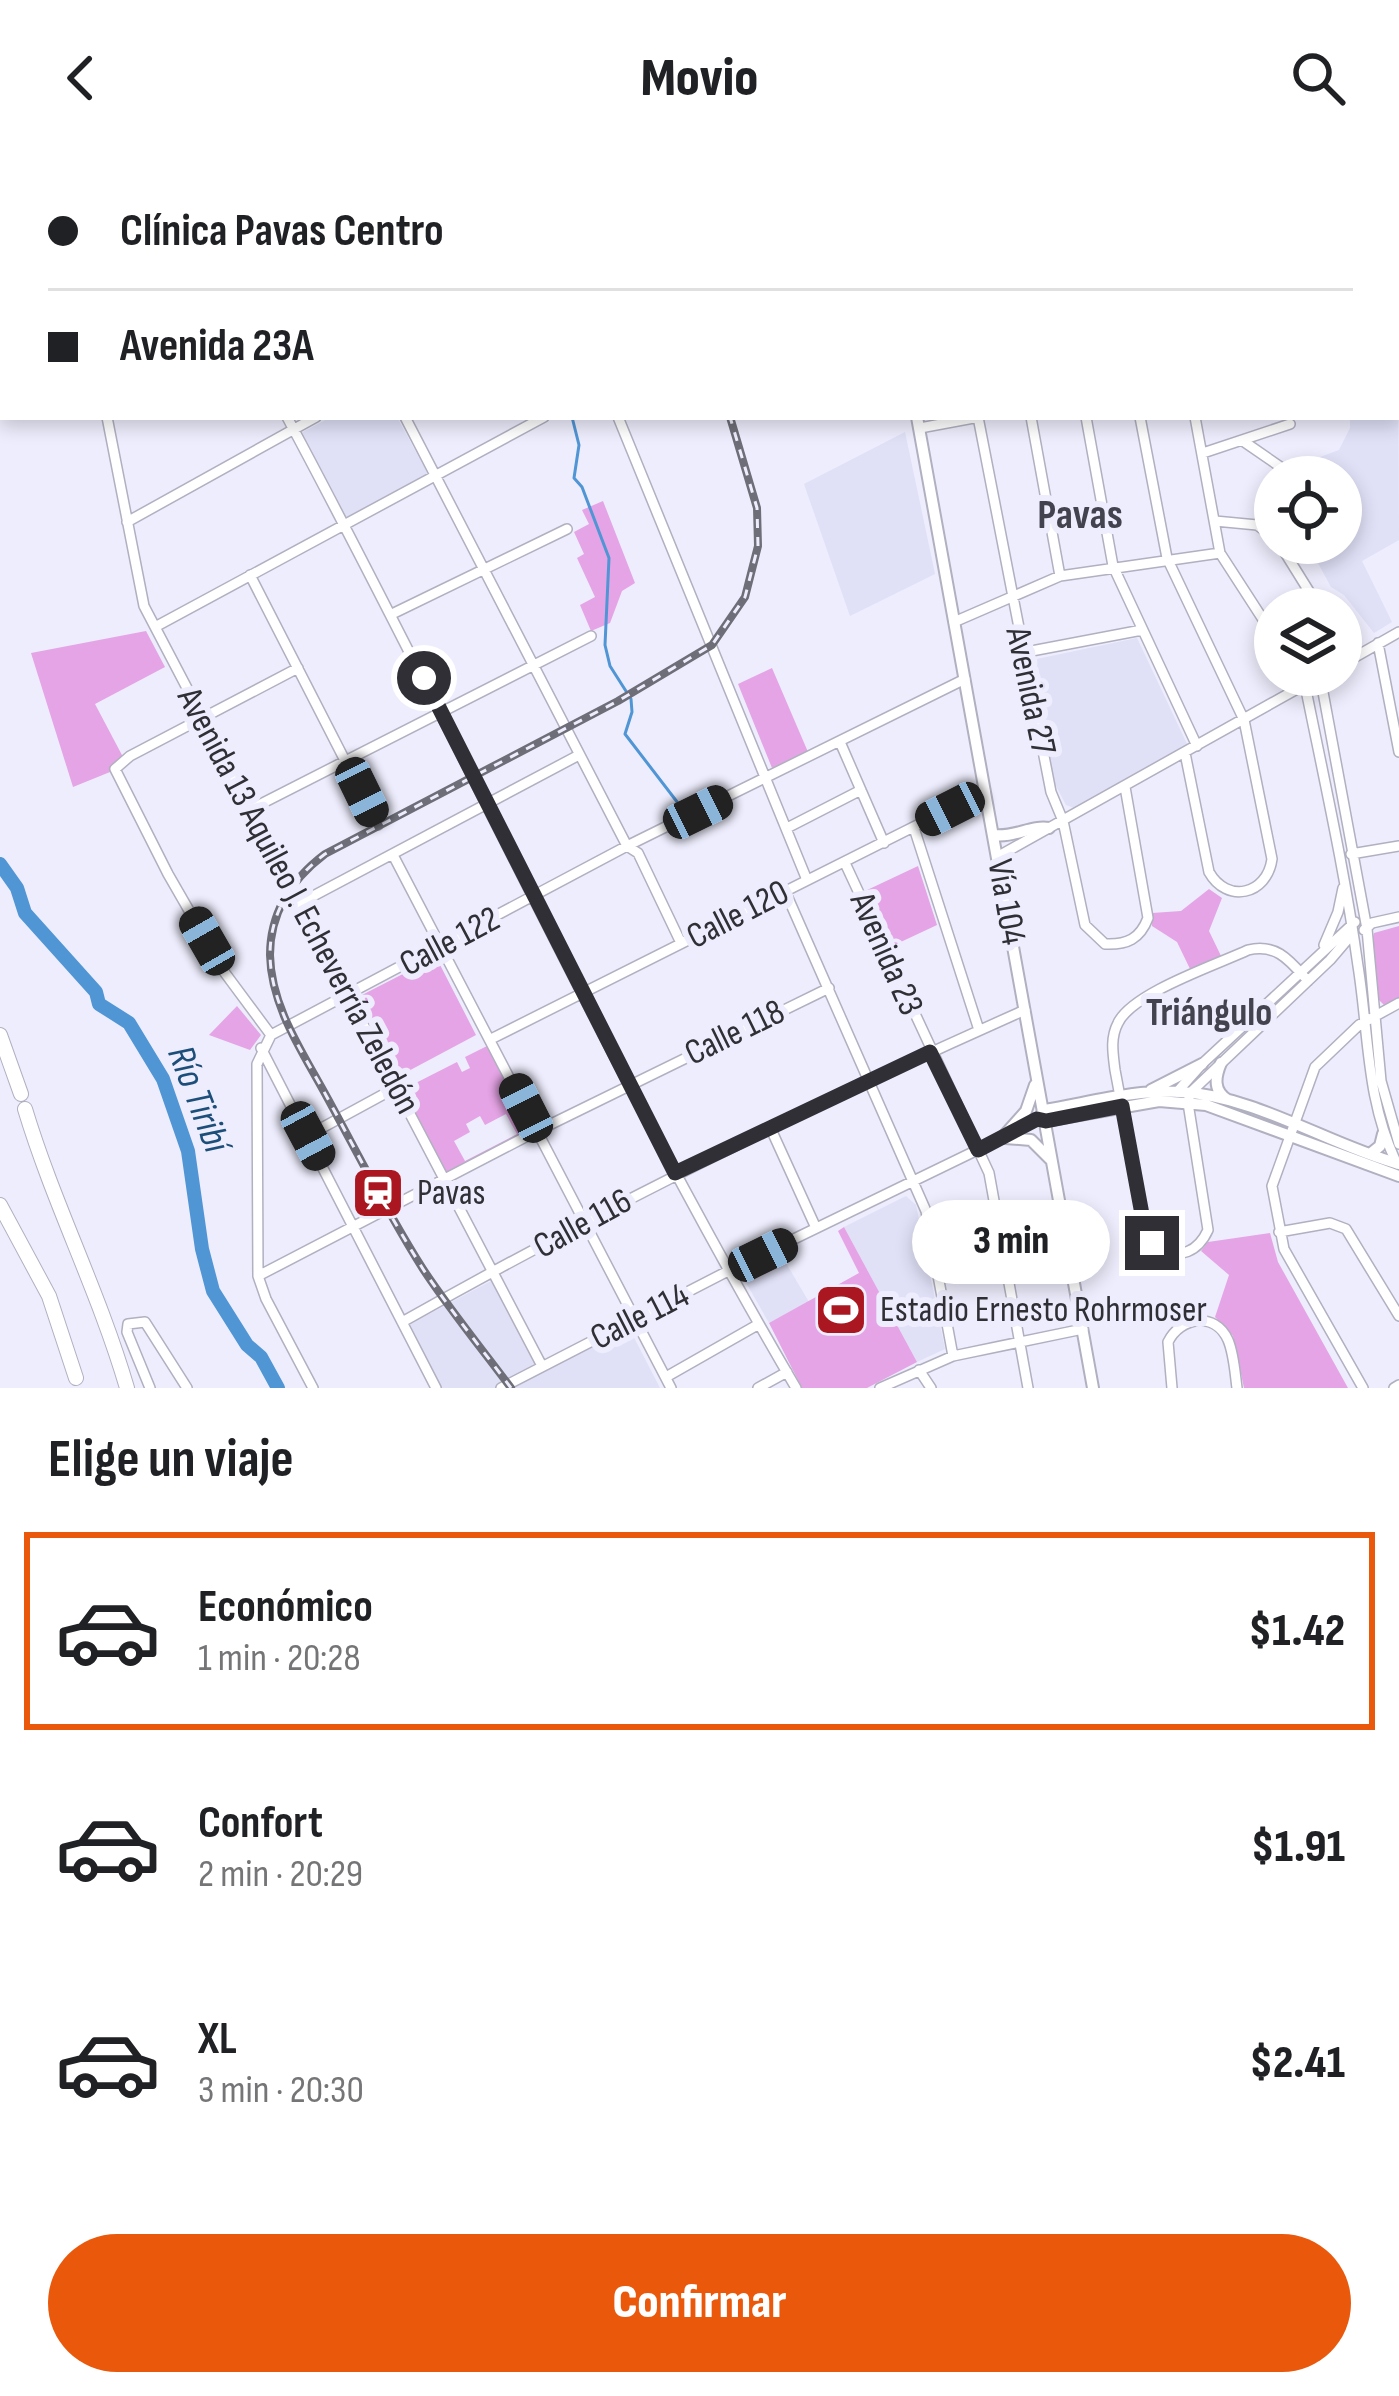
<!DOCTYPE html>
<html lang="es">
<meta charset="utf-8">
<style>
body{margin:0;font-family:"Sofia Sans Condensed",sans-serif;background:#f2f2f2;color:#202124;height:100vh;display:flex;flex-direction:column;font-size:45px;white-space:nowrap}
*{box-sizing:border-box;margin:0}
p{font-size:39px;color:#757577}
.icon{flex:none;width:66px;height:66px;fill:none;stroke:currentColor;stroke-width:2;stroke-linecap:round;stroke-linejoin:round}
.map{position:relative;height:1232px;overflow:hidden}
.panel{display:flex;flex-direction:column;background:#fff;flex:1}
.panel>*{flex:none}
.banner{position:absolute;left:0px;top:0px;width:1401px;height:264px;box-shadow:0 6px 18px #0003;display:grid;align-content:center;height:264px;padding:0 48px;background:#fff}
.fabs{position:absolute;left:1254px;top:300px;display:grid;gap:24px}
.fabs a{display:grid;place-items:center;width:108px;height:108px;border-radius:50%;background:#fff;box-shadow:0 6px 18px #0003;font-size:60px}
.end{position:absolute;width:54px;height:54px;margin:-27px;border:15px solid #2f2f35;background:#fff;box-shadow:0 0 0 6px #fff}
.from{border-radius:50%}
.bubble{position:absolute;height:84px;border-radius:42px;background:#fff;box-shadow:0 6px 18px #0003;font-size:39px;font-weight:800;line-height:84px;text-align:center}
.car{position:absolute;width:36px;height:72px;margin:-36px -18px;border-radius:15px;box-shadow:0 0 9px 3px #0007;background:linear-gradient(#222 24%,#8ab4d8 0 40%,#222 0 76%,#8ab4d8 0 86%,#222 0)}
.banner b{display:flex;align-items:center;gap:42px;height:114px;font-size:45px}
.banner b+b{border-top:3px solid #e0e0e0}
.banner i{width:30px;height:30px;background:#202124}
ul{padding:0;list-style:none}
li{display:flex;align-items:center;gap:36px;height:198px;margin:0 24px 18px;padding:0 24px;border:6px solid transparent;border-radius:0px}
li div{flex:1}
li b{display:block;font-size:45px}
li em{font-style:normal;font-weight:800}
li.selected{border-color:#ea580c}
li>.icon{width:108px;height:108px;stroke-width:1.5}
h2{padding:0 48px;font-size:54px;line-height:144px}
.button{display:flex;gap:24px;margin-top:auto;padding:24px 48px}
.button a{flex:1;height:138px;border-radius:72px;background:#ea580c;color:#fff;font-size:48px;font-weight:800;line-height:138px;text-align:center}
header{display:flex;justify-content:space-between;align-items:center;height:156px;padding:0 48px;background:#fff;font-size:54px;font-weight:800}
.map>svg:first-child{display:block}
.built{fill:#e0e0f7}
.green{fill:#e5a4e5;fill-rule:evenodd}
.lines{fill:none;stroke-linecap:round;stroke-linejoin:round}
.stream{stroke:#5095d4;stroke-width:3}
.river{stroke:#5095d4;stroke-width:14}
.minor-casing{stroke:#b1b0c0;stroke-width:12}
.major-casing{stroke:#b1b0c0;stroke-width:14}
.highway-casing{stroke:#b1b0c0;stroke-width:16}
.minor{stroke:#fff;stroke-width:9}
.major{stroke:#fff;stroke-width:10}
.highway{stroke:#fff;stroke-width:14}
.rail-casing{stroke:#6e6e78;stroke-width:8}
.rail{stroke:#ededfd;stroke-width:3;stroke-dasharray:9;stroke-linecap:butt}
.route{stroke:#2f2f35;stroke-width:15}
.labels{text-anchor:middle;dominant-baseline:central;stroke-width:12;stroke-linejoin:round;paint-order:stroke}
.street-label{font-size:36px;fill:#2f2f35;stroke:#ededfd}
.poi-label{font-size:36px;fill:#2f2f35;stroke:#ededfd;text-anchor:start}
.neighbourhood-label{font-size:39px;font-weight:bold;fill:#434350;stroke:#ededfd}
.water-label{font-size:39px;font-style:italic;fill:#1c4e79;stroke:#ededfd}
.quarter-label{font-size:42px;font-weight:bold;fill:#434350;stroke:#ededfd}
</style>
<header><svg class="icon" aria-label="back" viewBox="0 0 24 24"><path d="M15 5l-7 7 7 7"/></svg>Movio<svg class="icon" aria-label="search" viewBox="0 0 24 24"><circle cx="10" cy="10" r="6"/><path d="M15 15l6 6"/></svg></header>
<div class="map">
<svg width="1399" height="1232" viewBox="0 0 1399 1232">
<rect width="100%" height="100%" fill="#ededfd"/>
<!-- built -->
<path class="built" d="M1398 169 1399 384 1362 405 1392 466 1374 477 1344 439 1331 431 1307 387H1341V321H1315L1320 301 1339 294 1350 272V261H1398Z
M331 261H397L428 318 346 364 301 277Z
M905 276 935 418 850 460 804 328Z
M1137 482 1188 590 1077 653 1066 649 1054 626 1042 578 1032 504Z
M906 1040 916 1049 945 1193 917 1206 844 1071Z
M783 1102 809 1146 769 1167 744 1123Z
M493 1124 539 1215 627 1168 660 1232H441L410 1168Z"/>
<!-- green -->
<path class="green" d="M603 345 635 427 622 435 610 467 591 475 580 449 595 441 577 402 584 398 574 376 589 368 582 354Z
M146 475 165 511 95 548 123 601 113 608 110 616 73 631 31 497Z
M772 512 808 596 772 612 738 528Z
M918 710 937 769 890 791 865 735Z
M1209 733 1222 742 1209 775 1222 802 1192 817 1177 786 1152 770V757L1181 755Z
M1399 770V843L1384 849 1379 844 1373 781 1374 777Z
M436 801 476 879 401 919 360 840Z
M237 850 261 879 250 894 209 879Z
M489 889 532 972 445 1018 402 934 457 906 462 916 470 912 465 901ZM506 958 517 978 465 1005 454 985 470 976 466 968 480 960 485 969Z
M844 1071 917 1206 867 1232H802L769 1167 859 1117 838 1075Z
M1270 1077 1278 1106 1348 1232H1244L1233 1180 1215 1161 1229 1119 1201 1095 1208 1086Z"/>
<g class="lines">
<!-- stream -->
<path class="stream" d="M467 0 469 3
M572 261 579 289 574 322 582 331 609 402 605 489 610 510 631 543 632 556 625 578 681 651V657"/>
<!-- river -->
<path class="river" d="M0 708 17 732 25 757 96 836 99 848 129 867 163 923 188 995 202 1093 213 1135 247 1189 261 1201 278 1232"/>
<!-- minor casing -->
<g class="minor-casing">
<path id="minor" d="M39 0 40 3
M261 0 263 3
M378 0 380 3
M1294 0 1296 3
M1354 0 1356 3
M131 3 137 0
M1053 3 1062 0
M1154 3 1162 0
M1398 46H1399
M1398 75 1399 71
M107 261 144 450 542 1210
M287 261C460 583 611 917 796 1232
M405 261 627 690 638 697 681 787
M618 261 807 724
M978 261 1051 636 1063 665 1085 769 1105 788C1127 789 1140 783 1148 762L1125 631
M1031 261 1060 420
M1086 261 1113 410 1197 590
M1140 261 1167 402 1244 564 1272 703C1267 739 1227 748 1209 716L1185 597
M1195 261 1220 397 1275 482
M920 272 979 261
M1243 285 1295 321
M1203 297 1290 268
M1215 365 1257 369 1275 382
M127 366 316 261
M1279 387 1320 453
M250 419 378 669
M392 458 567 373
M954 466 1060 420 1220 397
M155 471 544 261
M1378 487 1399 596
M1021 497 1142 474
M1341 509 1399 476
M1299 519 1305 529C1324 623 1345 716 1358 810 1369 879 1366 944 1397 1008
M1320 520 1367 773 1381 925 1399 988
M840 586 884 687
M251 653 591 480
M787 672 861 634
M914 672 979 874
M1351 698 1399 690
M393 699 671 1232
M997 701 1322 519
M845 707 989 1017 1028 1232
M785 735 926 1055 953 1200
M300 747 579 599
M1364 774 1372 767 1399 761
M1324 789 1338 756 1343 732
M1308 825C1290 805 1277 787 1248 794 1216 809 1132 837 1118 867 1110 882 1113 898 1115 914L1144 1069 1159 1093C1180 1103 1198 1096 1208 1074L1188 947 1190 937 1330 804 1353 777
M271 879 225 817 168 718 115 613 130 600 298 512
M491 883 985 635
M261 892 436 1232
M1177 936 1202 908 1355 766
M770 971 816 1072
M307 980 397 931
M1279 1076 1330 1067 1346 1073 1399 1160
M258 1120 537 975 829 832
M404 1165C606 1051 813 948 1025 854
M919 1214 931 1232
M666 1221 759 1168
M150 1232 127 1176 128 1168 145 1166 187 1232
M313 1232 266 1143 258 1120 257 908 271 879 627 690 965 523
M501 1232 730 1114 1002 982 1037 963 1044 954
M758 1232 787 1216
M880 1232 953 1200 1083 1173
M1172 1232 1168 1186C1180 1161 1215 1155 1228 1184 1234 1198 1235 1217 1237 1232
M1363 1232 1284 1093 1272 1030 1315 911 1359 869 1399 847
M1394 1232 1399 1229"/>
</g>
<!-- major casing -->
<g class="major-casing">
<path id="major" d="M855 0 856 3
M917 261 1093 1232
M993 679C1014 682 1031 669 1049 672
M1221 907C1215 921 1213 935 1228 944
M1151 934 1202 908
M1044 954C1088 947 1136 933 1181 936 1256 940 1327 988 1399 1008
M1045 965 1159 945 1206 949 1399 1020
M1002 982 1026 955 1035 929
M1005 982 1031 984 1050 1003
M1370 998 1380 990 1383 978"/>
</g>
<!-- highway casing -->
<g class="highway-casing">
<path id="highway" d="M0 879 21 938
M25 953C54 1049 99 1136 127 1232
M0 1049 49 1140 76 1222"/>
</g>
<!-- minor -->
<use href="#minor" class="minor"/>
<!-- major -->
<use href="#major" class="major"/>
<!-- highway -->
<use href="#highway" class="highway"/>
<!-- rail casing -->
<g class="rail-casing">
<path id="rail" d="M650 0 651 3
M511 1232C482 1193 450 1154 423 1113 388 1058 359 1000 328 943 304 898 271 852 270 799 270 756 292 723 325 698L618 545 712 489 745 441 758 390 757 352 730 261"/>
</g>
<!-- rail -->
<use href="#rail" class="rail"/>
</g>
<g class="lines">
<!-- route -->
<path class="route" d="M424 522 675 1017 930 896 978 994 1037 963 1046 965 1122 950 1144 1069 1152 1087"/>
</g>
<!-- icons -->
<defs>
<g id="station-square" transform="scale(2.7)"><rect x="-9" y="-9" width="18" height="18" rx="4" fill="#ab1720" stroke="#ededfd"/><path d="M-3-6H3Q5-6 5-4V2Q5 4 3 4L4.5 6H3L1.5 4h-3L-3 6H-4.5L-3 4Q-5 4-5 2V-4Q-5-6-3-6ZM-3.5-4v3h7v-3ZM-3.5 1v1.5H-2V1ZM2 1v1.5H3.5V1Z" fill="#fff"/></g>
<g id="stadium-square" transform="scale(2.7)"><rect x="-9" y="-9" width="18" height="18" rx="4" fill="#ab1720" stroke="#ededfd"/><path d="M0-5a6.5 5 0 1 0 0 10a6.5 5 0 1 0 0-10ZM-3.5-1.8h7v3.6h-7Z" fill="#fff"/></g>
</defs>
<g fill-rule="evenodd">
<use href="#station-square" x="378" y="1037"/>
<use href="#stadium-square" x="841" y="1154"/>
</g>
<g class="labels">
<!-- street labels -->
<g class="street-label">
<text transform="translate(1030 535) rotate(78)">Avenida 27</text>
<text transform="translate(298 745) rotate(62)">Avenida 13 Aquileo J. Echeverría Zeledón</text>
<text transform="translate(1006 746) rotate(80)">Vía 104</text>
<text transform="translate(738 759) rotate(-27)">Calle 120</text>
<text transform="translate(450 786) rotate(-28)">Calle 122</text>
<text transform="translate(886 798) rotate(66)">Avenida 23</text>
<text transform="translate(735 877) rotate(-26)">Calle 118</text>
<text transform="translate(583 1068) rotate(-29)">Calle 116</text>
<text transform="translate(640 1161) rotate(-27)">Calle 114</text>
</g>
<!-- poi labels -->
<g class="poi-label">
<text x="417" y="1037">Pavas</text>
<text x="880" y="1154">Estadio Ernesto Rohrmoser</text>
</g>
<!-- neighbourhood labels -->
<g class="neighbourhood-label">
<text x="1209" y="857">Triángulo</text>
</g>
<!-- water labels -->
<g class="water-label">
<text transform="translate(198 943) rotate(69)">Río Tiribí</text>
</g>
<!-- quarter labels -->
<g class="quarter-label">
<text x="1080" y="359">Pavas</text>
</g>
</g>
</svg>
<div class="fabs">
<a><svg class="icon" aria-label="locate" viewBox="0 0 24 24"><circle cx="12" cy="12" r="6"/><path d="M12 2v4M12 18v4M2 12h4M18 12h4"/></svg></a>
<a><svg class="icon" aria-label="layers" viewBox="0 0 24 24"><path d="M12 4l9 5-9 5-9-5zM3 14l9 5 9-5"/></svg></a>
</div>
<i class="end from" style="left:424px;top:522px"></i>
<i class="end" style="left:1152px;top:1087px"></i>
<div class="bubble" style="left:912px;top:1044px;width:198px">3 min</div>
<i class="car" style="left:362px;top:636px;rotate:154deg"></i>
<i class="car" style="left:950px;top:653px;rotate:243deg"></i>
<i class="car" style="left:698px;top:656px;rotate:64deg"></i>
<i class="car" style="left:207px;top:785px;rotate:330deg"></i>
<i class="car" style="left:526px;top:952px;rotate:333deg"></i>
<i class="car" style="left:308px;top:980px;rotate:152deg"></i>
<i class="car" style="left:763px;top:1099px;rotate:64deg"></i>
<div class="banner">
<b><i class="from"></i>Clínica Pavas Centro</b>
<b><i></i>Avenida 23A</b>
</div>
</div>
<section class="panel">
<h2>Elige un viaje</h2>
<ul>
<li class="selected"><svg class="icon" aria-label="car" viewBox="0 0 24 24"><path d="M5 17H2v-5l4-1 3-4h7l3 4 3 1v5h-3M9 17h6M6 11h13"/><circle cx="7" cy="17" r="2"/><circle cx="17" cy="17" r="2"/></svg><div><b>Económico</b><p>1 min · 20:28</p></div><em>$1.42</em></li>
<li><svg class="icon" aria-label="car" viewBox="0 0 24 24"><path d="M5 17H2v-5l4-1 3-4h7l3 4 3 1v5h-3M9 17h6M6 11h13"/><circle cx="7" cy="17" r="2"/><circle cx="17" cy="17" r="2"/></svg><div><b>Confort</b><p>2 min · 20:29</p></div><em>$1.91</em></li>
<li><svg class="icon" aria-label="car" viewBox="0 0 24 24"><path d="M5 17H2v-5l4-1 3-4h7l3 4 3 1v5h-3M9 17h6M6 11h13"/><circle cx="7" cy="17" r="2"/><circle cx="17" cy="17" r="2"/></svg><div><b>XL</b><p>3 min · 20:30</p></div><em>$2.41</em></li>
</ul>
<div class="button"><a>Confirmar</a></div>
</section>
